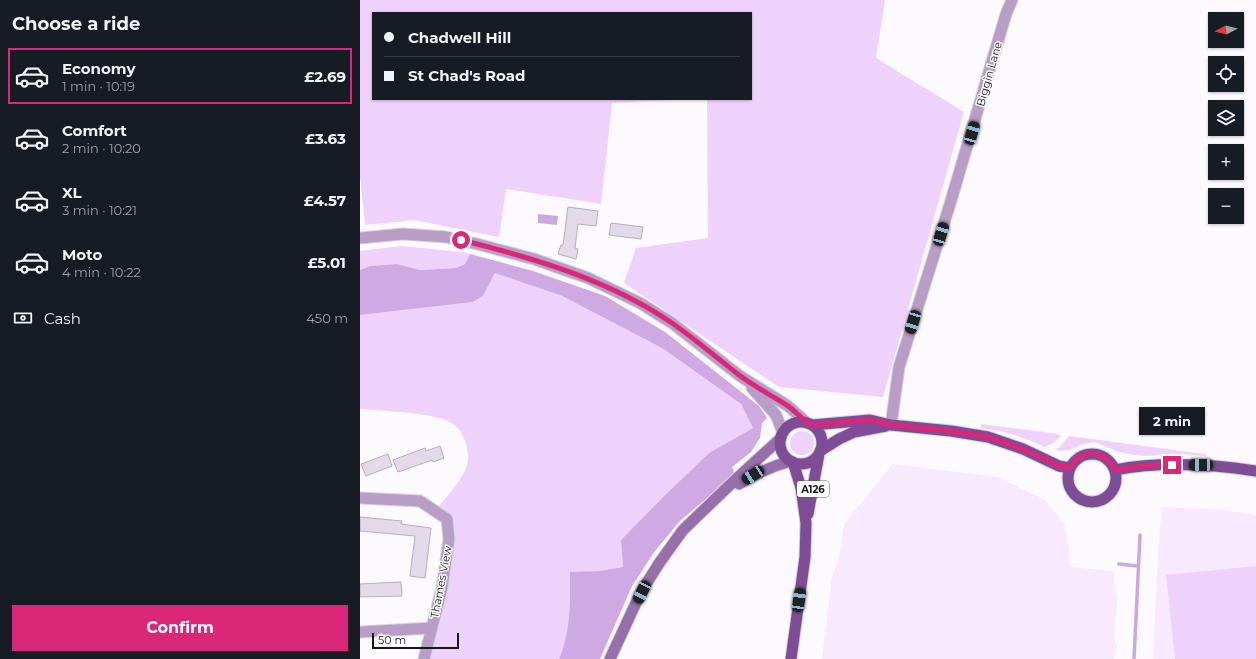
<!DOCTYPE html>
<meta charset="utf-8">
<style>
body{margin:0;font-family:Montserrat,sans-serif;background:#20242c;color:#f1f3f6;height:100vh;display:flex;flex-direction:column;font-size:15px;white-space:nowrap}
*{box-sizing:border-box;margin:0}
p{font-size:13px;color:#9ea1a6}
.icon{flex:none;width:22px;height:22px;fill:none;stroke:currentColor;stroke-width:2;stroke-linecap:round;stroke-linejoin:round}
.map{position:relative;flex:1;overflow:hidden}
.drawer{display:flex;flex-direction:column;background:#171b24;width:360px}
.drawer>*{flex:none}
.top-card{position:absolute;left:12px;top:12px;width:380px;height:88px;border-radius:0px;box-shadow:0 1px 3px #0004;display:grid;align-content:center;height:88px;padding:0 12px;background:#171b24}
.needle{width:26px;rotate:263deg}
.controls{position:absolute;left:848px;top:12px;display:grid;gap:8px}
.controls a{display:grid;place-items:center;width:36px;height:36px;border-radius:0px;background:#171b24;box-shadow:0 1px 3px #0004;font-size:20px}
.scale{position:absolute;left:12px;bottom:10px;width:87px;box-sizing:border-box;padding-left:4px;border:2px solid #171419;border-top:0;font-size:11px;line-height:14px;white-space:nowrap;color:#171419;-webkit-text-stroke:3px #fff;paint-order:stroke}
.end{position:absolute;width:18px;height:18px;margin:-9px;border:5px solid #db2777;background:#fff;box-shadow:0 0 0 2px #fff}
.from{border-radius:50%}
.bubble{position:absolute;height:28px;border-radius:0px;background:#171b24;box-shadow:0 1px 3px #0004;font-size:13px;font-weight:700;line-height:28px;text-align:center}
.car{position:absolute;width:12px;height:24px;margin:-12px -6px;border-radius:5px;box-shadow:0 0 3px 1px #0007;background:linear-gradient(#222 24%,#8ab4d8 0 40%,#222 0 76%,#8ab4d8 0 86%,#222 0)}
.top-card b{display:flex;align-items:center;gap:14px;height:38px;font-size:15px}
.top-card b+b{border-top:1px solid #363941}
.top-card i{width:10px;height:10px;background:#f1f3f6}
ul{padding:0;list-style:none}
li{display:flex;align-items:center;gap:12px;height:56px;margin:0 8px 6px;padding:0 4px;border:2px solid transparent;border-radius:0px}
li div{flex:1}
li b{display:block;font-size:15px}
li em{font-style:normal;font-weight:700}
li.active{border-color:#db2777}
li>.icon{width:36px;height:36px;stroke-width:1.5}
h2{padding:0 12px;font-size:18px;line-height:48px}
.pay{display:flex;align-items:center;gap:10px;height:44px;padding:0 12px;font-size:15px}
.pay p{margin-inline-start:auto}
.primary-button{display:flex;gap:8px;margin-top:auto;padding:8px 12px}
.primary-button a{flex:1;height:46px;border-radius:0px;background:#db2777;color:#fff;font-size:16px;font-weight:700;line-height:46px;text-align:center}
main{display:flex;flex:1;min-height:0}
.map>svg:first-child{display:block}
.built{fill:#f7e9ff}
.green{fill:#eed2fc}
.forest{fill:#cfaae2}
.water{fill:#cca8df}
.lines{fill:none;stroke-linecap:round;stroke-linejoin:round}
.stream{stroke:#cca8df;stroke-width:3.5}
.building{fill:#e3d9e8;stroke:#b8aebd}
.minor-casing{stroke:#d7d4da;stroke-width:13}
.tertiary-casing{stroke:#d7d4da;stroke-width:13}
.secondary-casing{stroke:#d7d4da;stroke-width:13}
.primary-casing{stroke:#d7d4da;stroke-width:13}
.minor{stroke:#b89dc6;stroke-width:11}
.tertiary{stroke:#b89dc6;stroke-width:11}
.secondary{stroke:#976fab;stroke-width:11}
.primary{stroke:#7f4d97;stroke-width:11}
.route{stroke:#db2777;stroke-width:5}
.labels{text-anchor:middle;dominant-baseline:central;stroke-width:3;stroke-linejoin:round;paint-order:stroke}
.shield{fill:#fff;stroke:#5d5a5e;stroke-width:1}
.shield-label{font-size:10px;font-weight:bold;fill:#171419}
.street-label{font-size:11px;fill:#171419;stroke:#fff}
</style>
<main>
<section class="drawer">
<h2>Choose a ride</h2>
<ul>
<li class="active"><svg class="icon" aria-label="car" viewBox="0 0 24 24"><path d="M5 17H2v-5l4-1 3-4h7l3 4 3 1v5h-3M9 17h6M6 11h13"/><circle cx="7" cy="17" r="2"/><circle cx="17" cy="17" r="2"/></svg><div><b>Economy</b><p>1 min · 10:19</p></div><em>£2.69</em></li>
<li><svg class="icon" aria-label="car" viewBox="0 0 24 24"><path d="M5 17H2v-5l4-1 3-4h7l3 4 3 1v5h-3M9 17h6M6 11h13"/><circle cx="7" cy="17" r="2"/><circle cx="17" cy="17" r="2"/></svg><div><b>Comfort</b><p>2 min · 10:20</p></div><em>£3.63</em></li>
<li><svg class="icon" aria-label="car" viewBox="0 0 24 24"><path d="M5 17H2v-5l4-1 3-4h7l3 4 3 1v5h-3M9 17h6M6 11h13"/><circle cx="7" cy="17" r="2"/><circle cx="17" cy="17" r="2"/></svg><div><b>XL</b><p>3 min · 10:21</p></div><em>£4.57</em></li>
<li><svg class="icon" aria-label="car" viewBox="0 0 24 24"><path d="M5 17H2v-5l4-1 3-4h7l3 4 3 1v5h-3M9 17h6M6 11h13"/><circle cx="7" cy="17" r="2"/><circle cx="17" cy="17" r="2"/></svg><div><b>Moto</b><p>4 min · 10:22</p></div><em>£5.01</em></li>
</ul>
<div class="pay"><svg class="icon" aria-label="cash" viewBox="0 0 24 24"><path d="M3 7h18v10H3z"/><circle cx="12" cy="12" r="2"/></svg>Cash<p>450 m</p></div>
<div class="primary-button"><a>Confirm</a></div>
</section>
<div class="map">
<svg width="896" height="659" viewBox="0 0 896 659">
<rect width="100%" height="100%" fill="#fcf9ff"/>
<!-- built -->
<path class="built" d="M533 464 637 477 685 500 704 523 709 548 710 567 753 571 757 602 754 638 757 646 754 659H462L472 577 480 555 484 524Z
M802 507 862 510 896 515V659H793L798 554Z"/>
<!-- green -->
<path class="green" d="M0 0H525L516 58 604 112 523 397 419 387 264 283 276 248 348 238 347 99H391V13H13V99H329L252 103 241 204 146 189 139 237 54 220 5 225 0 176Z
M41 246 102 252 110 254 105 264 96 268 60 270 37 264 10 266 0 270V251Z
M135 273 202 296 302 348 381 404 393 428 349 453 303 497 261 540 263 567 239 571 210 573C210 602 211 632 199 659H64L72 628 87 519 75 511C84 500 103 479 107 465 109 458 108 452 106 444 104 437 100 428 93 424 76 412 22 411 0 409V315L113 302 123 296Z
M621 424 692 433 700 435 701 436 692 444 684 447C664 437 644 431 621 428Z
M430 443a12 12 0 1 1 24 0a12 12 0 1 1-24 0Z
M709 436 844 454H846V456L822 454 785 456 774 455 759 452 735 442 723 444 710 450 696 451Z
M896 566V659H815L806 575Z"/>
<!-- forest -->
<path class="forest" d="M110 254 173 271 245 296 305 332 399 406 407 418 402 423 400 438 391 452 372 467 375 474 320 521 295 551 272 586 240 659H199C211 631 210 602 210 572L239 571 263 567 261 540 303 497 349 453 393 428 381 404 302 348 202 296 135 273 123 296 113 302 0 315V270L10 266 37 264 60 270 96 268 105 264Z"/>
<!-- water -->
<path class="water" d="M178 214 198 216 197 225 178 223Z"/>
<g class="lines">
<!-- stream -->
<path class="stream" d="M759 564 778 566
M774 659 780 535"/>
</g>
<!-- building -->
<path class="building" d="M208 207 238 211 236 226 218 224 215 248 218 249 216 259 198 254 201 245H203Z
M251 223 283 227 281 239 249 235Z
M80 446 84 458 73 462 72 460 38 472 33 460 65 448 66 451Z
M28 454 32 466 6 476 1 464Z
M0 517 42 521 41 524 71 528 65 578 50 576 55 536 0 531Z
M41 582 42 596 0 597V584Z"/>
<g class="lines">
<!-- minor casing -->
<g class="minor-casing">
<path id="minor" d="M531 425 539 367 590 204 646 14 652 0
M0 498 60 501 87 519 89 539 82 588 64 659
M0 632 72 628"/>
</g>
<!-- tertiary casing -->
<g class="tertiary-casing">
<path id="tertiary" d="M0 238 43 234 86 237 117 244 174 259 228 278 280 303 312 323 380 376 428 406 447 423
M392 388 416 415 423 433"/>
</g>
<!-- secondary casing -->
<g class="secondary-casing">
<path id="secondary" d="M379 484C395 474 412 466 431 461
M250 659 281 592 300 562 323 530 375 480 421 438"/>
</g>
<!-- primary casing -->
<g class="primary-casing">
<path id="primary" d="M420 443a21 21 0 1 1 42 0a21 21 0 1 1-42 0Z
M452 425 510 420 531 425 591 431 628 437 663 449 699 466 709 468
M460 451 479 439 494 432 526 426
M708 478a24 24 0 1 1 48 0a24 24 0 1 1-48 0Z
M755 470C802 461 849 464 896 471
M448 514 459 454
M431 659 445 557 446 523 441 488 433 462"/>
</g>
<!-- minor -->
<use href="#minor" class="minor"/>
<!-- tertiary -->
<use href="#tertiary" class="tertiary"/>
<!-- secondary -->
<use href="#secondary" class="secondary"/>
<!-- primary -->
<use href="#primary" class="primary"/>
</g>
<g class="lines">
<!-- route -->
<path class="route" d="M101 240C174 258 249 280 312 323 335 339 357 358 379 375 394 386 410 395 425 404 435 410 442 420 452 425L510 420 531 425 591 431 628 437 662 449 699 466 709 468C723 447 743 449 755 470L783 466 812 465"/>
</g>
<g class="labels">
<!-- shield labels -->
<rect class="shield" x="437" y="481" width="32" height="16" rx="3"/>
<g class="shield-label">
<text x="453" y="489">A126</text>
</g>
<!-- street labels -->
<g class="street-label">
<text transform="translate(629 74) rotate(-74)">Biggin Lane</text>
<text transform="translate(81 582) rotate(-79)">Thames View</text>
</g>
</g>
</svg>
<div class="controls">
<a><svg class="needle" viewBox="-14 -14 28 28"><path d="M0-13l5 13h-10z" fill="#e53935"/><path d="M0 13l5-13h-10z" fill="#9ea1a6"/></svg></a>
<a><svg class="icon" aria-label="locate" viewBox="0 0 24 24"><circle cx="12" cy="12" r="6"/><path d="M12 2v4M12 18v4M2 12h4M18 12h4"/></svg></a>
<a><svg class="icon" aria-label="layers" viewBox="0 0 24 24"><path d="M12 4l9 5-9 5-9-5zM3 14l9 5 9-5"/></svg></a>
<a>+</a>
<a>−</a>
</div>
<div class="scale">50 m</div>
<i class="end from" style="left:101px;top:240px"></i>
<i class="end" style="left:812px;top:465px"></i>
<div class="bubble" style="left:779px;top:407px;width:66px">2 min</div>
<i class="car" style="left:612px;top:133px;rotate:16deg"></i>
<i class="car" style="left:581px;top:234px;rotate:17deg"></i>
<i class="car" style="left:553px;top:322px;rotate:197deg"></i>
<i class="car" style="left:841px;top:465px;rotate:270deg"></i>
<i class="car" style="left:393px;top:475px;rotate:237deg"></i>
<i class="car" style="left:282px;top:592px;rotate:206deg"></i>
<i class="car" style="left:439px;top:600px;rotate:8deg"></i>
<div class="top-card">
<b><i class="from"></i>Chadwell Hill</b>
<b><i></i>St Chad's Road</b>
</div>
</div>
</main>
